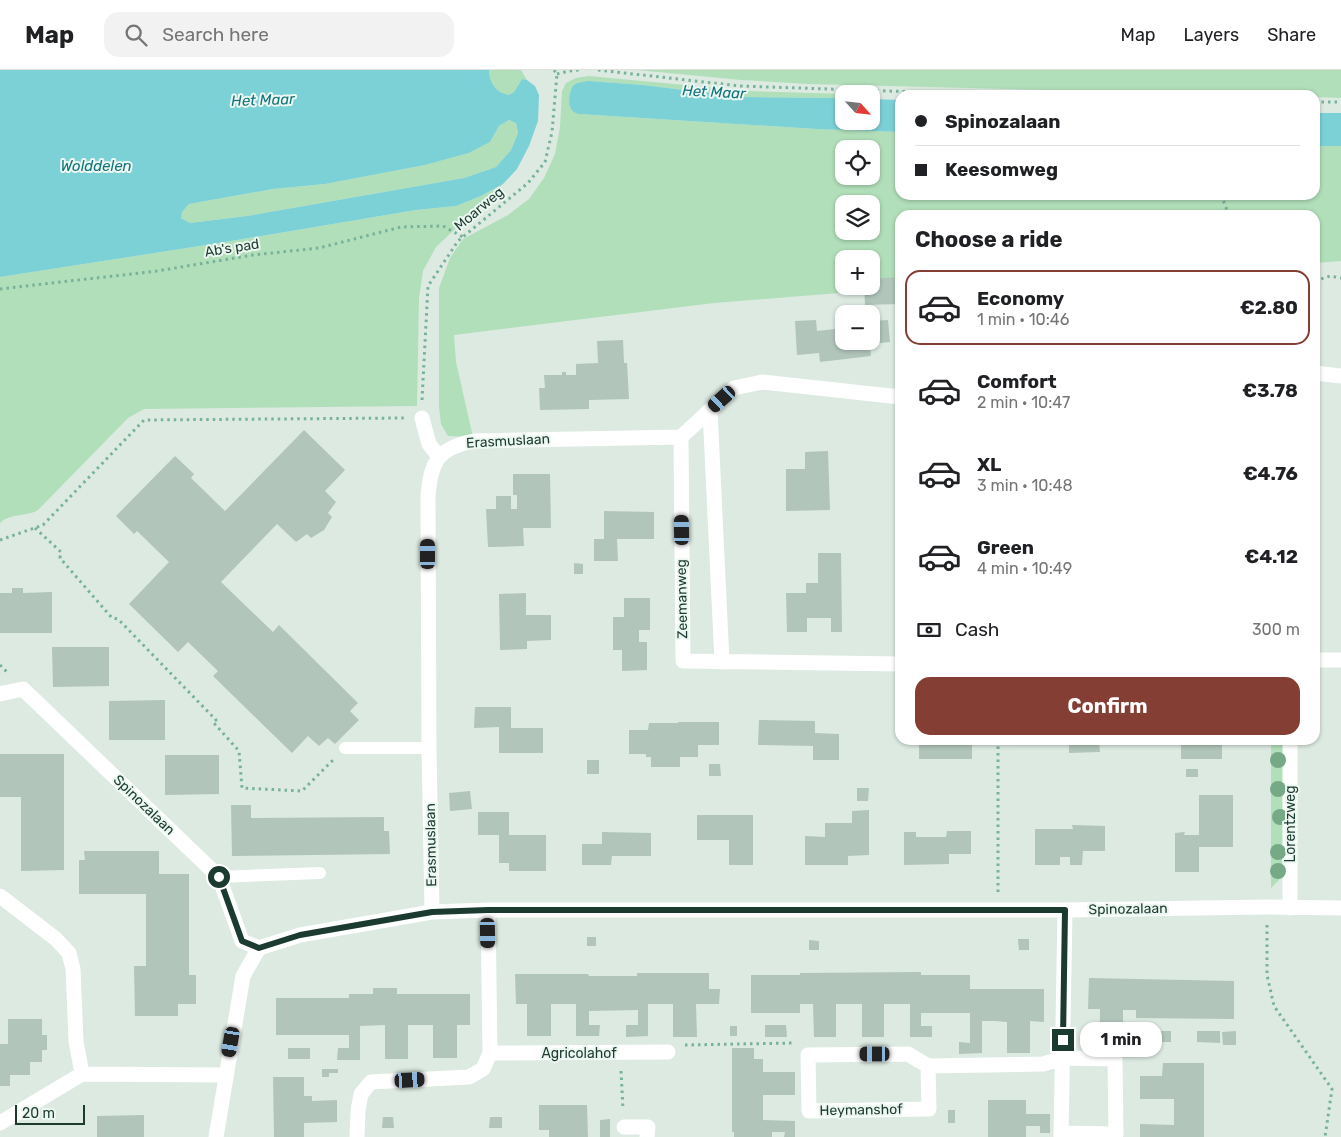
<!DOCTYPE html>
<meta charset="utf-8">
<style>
body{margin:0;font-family:Rubik,sans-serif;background:#f2f2f2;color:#202124;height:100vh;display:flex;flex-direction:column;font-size:19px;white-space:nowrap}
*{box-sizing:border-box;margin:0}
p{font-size:16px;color:#757577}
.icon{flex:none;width:28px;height:28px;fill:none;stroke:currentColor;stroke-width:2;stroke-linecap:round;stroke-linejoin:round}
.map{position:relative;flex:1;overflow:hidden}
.side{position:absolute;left:895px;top:140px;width:425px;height:535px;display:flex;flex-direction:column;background:#fff;border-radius:15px;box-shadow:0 1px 4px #0004}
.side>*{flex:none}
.hud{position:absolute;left:895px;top:20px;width:425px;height:110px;border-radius:15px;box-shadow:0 1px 4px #0004;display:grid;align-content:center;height:110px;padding:0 20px;background:#fff}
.needle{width:32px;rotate:117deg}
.tools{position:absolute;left:835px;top:15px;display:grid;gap:10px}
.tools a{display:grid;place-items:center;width:45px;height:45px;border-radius:10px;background:#fff;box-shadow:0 1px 4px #0004;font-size:25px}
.scale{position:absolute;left:15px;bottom:12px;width:70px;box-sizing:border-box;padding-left:5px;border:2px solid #1c3b30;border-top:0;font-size:14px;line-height:18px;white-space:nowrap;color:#1c3b30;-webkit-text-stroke:4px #ecf7f1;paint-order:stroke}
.end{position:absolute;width:22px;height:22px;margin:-11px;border:6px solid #1c3b30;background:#fff;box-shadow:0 0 0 2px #fff}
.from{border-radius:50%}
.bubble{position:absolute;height:35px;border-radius:15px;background:#fff;box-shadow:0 1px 4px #0004;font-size:16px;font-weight:700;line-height:35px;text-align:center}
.car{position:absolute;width:15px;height:30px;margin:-15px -8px;border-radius:6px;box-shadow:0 0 4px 1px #0007;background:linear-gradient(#222 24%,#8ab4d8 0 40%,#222 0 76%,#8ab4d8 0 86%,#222 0)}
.hud b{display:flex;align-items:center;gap:18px;height:48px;font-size:19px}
.hud b+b{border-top:1px solid #e0e0e0}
.hud i{width:12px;height:12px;background:#202124}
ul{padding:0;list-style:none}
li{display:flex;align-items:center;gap:15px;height:75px;margin:0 10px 8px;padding:0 10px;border:2px solid transparent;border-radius:15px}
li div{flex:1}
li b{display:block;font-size:19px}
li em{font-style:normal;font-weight:700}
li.selected{border-color:#843e33}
li>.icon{width:45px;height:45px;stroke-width:1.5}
h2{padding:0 20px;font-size:22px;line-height:60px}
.pay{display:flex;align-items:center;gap:12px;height:55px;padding:0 20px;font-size:19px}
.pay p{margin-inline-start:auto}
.button{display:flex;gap:10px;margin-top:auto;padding:10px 20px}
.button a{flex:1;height:58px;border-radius:15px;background:#843e33;color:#fff;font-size:20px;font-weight:700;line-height:58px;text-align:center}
header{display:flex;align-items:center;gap:30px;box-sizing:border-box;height:70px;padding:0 25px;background:#fff;border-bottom:1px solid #e0e0e0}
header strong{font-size:24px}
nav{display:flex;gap:28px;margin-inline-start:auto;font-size:18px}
.search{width:350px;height:45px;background:#f2f2f2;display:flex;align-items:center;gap:12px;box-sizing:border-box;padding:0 18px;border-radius:15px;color:#757577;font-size:19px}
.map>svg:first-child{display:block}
.green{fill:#b1dfb9;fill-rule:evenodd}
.water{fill:#7cd1d7;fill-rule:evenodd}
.building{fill:#b1c5bb}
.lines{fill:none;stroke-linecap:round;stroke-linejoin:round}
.path{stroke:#78b29b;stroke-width:3;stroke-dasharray:2.5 4;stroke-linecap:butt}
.lane{stroke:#fff;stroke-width:12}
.street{stroke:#fff;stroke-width:15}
.tree{fill:#76aa86}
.route{stroke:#1c3b30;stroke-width:6}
.labels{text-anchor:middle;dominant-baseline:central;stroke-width:4;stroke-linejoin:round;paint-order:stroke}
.street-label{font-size:14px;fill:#1c3b30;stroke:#ecf7f1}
.water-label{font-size:15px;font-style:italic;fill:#11747c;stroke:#ecf7f1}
</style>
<header>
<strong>Map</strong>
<div class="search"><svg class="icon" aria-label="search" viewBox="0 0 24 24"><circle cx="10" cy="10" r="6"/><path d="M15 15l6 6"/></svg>Search here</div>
<nav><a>Map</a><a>Layers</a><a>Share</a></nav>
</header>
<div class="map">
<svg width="1341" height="1067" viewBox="0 0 1341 1067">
<rect width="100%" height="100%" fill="#dceae2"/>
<!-- green -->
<path class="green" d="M489 0H521L527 10 522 9 514 22 509 25C496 23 489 12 489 0Z
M637 0H1341V28L1315 27V25H1242L808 14 741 10Z
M589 6 748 21 845 24H844V28L741 27 643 15 589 11 579 44 816 59 900 62V125H1315V76H1341V191L1315 193V145H900V218L714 233 454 265 456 292 473 367 448 366 441 354 439 337V218L450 188 463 169 508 145 529 129 544 108 555 84 560 57 562 21 566 13 576 8ZM844 79H871V106H844ZM844 134H871V161H844ZM844 189H871V216H844Z
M509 50 516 53 518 63 511 80 496 97 464 108 247 146 190 153 181 148 182 142 189 134 273 119 325 114 425 95 469 83 490 72 499 56Z
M503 114 436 177 423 201 419 228 417 336 144 339 128 348 38 440C26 447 10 443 0 453V207L219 173 416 140 456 136 481 126Z
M1271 670H1283V799L1279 810 1271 818Z"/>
<!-- water -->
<path class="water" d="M0 0H489C489 12 496 23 509 25L514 22 522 9 527 10 535 16 539 25 538 51 529 76 517 99 503 114 481 126 456 136 416 140 219 173 0 207ZM509 50 516 53 518 63 511 80 496 97 464 108 247 146 190 153 181 148 182 142 189 134 273 119 325 114 425 95 469 83 490 72 499 56Z
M589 11 643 15 741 27 844 28V51H871V29L900 30V62L816 59 579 44C575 43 571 41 570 36 568 32 570 20 573 16 577 12 583 12 589 11Z
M1315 43H1341V76H1315Z"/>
<!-- building -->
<path class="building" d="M900 207V234L865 235 864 216H871V209Z
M816 250 817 261 844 258V271H871V251L888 250 890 272 870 274 871 286 820 292 819 283 797 285 795 251Z
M623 270 624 293H627L629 329 589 330V339L540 340 539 318H545L544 305H562V302H566V305H576V294L598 293 597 271Z
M304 360 345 400 325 421 336 432 328 443 332 447 324 460 311 468 307 464 296 472 277 454 221 512 273 562 279 555 358 633 350 641 359 650 335 674 328 668 319 676 308 666 292 683 213 606 218 601 188 572 178 582 129 534 169 492 137 461 134 464 116 446 175 386 194 404 191 408 225 441Z
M828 381 830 440 786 441V399H805V382Z
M513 404H550L551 458H523L524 476 488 477 486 439H496V426H511V439H517V425H513Z
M604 441 654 442V469H617L618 491H594V469H604Z
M818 483H841L842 562H831V548H807V562H787L786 523H806V513H818Z
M574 493 583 494V504H574Z
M12 518H23V523L52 522V563H0V523H12Z
M526 523V545H551V570L527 571V579L500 580 499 524Z
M624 528H650V560H639V572H647V600L622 601V580H613V547H624Z
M52 577H109V616L53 617Z
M165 630V670H109V631Z
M475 637H511V658H543V683H499V657L474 658Z
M759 650 815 651V663L839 664V690H813V676L758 675Z
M678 652H719V675H698V687H680V697H651V687H646V684H629V660H648L649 653H678Z
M919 670H972V689H919Z
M1069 670H1099L1100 682 1069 683Z
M1140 670H1222V689H1181V672H1140Z
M0 684H64V800L21 801V727H0Z
M165 685H219V724L165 725Z
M587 690H599V704H587Z
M709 694H720L721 706H709Z
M1186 699H1198V707H1186Z
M857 718H869L868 731H857Z
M470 721 472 739 450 741 449 723Z
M1199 725H1233V777H1199V802H1175V763L1185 762 1184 765H1199Z
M231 735H251V748L384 747V761H389L390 784 232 786Z
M869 740V785L848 786V795H805V766L825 767V753H852V741Z
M478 742H509V765H546V801H509V793H499V765H478Z
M697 745H753V795H729V770H697Z
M1072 755 1105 756V781H1083L1082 795H1070V787H1060V795H1035V759H1073Z
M947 761H971V784H949V794L904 795V762H916V767H946Z
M602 762 651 763V786H612L611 795H582V774H602Z
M84 781H159V804H189V905H196V934H178V946H135L134 896H146V824H79V790H85Z
M587 867H596V876H587Z
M1018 869H1029V880H1019Z
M809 870 819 871V880H809Z
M921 902V905H970V919H1044V952L1030 951V983H1007V952L994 951H982V983L959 984V972L970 973V943H921V956H932V967H910V934H884V967H862V934H836V967H814L813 934H800V943H751V905H800V903Z
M637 903H709V919H720L719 934H696L697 967H673V934H648V966L626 967V955H638V940L589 941V955H600L599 966H576V934H551V966H527V934H516L515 904H588L589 906H637Z
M1089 908 1234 911V949L1136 948V940H1123V972H1100V939H1088Z
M373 918H397V924H470V955H457V988H433V955H408V989H385V955L360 956V990H337L338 978H349V965H276V928H349V924H373Z
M8 949H42V965H47V980H42V992H30V1005H10V1016H0V974H8Z
M765 955H786L787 967H765Z
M730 956H737V966H730Z
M1149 961H1171V972H1149Z
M1197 961H1220V973L1197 972Z
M1236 961V975H1223L1222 962Z
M288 978H310V989H288Z
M732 978H754V989H763V1002H795V1025H763V1050L795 1051V1067H784L785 1062H772V1067H734V1062H732Z
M1163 993H1204V1067H1140V1054L1174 1055V1029H1140V1006H1162Z
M322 999H338V1003H329V1007H322Z
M273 1007H304V1026H312V1031L337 1030V1052L304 1053V1067H274Z
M988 1030H1026V1044H1050V1063H1040V1056H1026V1067H988Z
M539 1035H587L588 1067H549V1060H539Z
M948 1040H955V1053H948Z
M144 1045V1067H97V1046Z
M383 1047H393L394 1058H382Z
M490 1047H502V1058H489Z
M610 1049V1067H600V1050Z"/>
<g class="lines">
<!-- path -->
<path class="path" d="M554 0 557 4
M598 0 740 16 1006 25
M557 4 569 1 580 0
M1315 32H1341
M1221 125 1229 145
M1315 211 1330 206 1341 208
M0 219 157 201 253 185 319 178 401 157 443 156 463 167
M422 330 428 216 458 171 528 113 545 92 552 62 557 4
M35 458 61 482 60 488 112 548 118 549 216 650 213 652 239 681 242 718 302 721 334 689
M0 470 43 455 144 350 404 348
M0 595 9 604
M998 822V670
M1267 855V905L1274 936 1332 1019 1325 1067
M685 975 793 973
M621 1001 623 1039"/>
<!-- lane -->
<path class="lane" d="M345 678H429
M219 807 320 803"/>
<!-- street -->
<path class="street" d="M1315 303 1341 306
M710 340 722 592
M422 348 429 374 439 387
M681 367 683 591 900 594
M1315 590H1341
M0 624 23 619 219 807 242 871 259 878
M0 826 56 869 69 883 73 899 76 971 82 1004
M1290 838V670
M432 842 429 678 428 426C431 391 438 378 474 371L681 367 734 318 762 312 900 327
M490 983 668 982
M928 996 929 1039 809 1041 808 985 908 984 928 996 1043 994 1063 988 1115 989 1116 1064 1061 1063
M0 1053 82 1004 225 1005
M624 1057H648L647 1067
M216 1067 243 906 259 878 300 865 432 842 488 840H1065L1267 837 1341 838
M357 1067 358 1041 361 1024 371 1012 469 1007 483 999 490 983 488 840
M1061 1067 1065 840"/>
</g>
<!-- trees -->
<g class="tree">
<circle cx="1278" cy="690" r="8"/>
<circle cx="1278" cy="719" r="8"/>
<circle cx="1280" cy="747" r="8"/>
<circle cx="1278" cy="782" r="8"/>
<circle cx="1278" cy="801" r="8"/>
</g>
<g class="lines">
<!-- route -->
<path class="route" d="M219 807 242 871 259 878 300 865 432 842 488 840H1065L1063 970"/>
</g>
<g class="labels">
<!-- street labels -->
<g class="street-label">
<text transform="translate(479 139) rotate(-40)">Moarweg</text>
<text transform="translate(232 178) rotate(-9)">Ab's pad</text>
<text transform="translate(508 371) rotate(-3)">Erasmuslaan</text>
<text transform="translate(682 529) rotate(-91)">Zeemanweg</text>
<text transform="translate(144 735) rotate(44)">Spinozalaan</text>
<text transform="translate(1290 754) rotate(-90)">Lorentzweg</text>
<text transform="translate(431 775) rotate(-91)">Erasmuslaan</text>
<text transform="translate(1128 839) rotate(-1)">Spinozalaan</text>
<text x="579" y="983">Agricolahof</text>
<text transform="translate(861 1040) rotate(-1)">Heymanshof</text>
</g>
<!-- water labels -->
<g class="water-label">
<text transform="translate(714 22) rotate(3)">Het Maar</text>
<text transform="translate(263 30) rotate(-2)">Het Maar</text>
<text x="96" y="96">Wolddelen</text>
</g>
</g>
</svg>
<div class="tools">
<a><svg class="needle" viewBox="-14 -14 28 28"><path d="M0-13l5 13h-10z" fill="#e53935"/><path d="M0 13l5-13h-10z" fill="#757577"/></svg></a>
<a><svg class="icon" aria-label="locate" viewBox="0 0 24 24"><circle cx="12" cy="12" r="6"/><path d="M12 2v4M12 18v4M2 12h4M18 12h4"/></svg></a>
<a><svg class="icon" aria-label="layers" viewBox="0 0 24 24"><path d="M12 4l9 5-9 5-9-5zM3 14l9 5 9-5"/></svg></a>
<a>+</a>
<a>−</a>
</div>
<div class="scale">20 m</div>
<i class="end from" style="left:219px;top:807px"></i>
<i class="end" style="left:1063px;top:970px"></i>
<div class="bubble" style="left:1080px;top:952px;width:82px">1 min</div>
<i class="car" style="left:722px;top:329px;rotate:228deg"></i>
<i class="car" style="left:682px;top:460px;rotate:359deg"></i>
<i class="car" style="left:428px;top:484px;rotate:0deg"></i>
<i class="car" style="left:488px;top:863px;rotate:179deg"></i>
<i class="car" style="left:231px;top:972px;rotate:190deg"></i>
<i class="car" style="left:875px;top:984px;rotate:270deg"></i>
<i class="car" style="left:410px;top:1010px;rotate:87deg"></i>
<div class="hud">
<b><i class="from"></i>Spinozalaan</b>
<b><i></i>Keesomweg</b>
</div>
<section class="side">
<h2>Choose a ride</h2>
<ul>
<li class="selected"><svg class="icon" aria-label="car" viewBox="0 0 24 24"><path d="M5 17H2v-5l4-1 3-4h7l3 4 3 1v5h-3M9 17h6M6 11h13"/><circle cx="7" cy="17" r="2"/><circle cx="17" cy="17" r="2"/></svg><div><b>Economy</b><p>1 min · 10:46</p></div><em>€2.80</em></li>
<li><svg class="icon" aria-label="car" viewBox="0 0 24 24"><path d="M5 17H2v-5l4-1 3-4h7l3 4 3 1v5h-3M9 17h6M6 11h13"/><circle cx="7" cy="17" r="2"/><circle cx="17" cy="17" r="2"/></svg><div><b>Comfort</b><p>2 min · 10:47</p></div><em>€3.78</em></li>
<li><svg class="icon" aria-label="car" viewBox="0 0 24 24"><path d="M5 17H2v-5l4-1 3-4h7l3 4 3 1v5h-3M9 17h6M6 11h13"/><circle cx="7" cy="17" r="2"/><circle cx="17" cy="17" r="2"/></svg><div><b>XL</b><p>3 min · 10:48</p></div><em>€4.76</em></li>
<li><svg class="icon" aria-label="car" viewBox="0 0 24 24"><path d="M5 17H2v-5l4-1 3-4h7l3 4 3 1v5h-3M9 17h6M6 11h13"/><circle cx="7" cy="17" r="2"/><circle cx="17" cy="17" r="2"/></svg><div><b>Green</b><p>4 min · 10:49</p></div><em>€4.12</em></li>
</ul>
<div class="pay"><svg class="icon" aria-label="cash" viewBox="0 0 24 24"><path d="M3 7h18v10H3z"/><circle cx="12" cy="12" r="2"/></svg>Cash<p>300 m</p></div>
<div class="button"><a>Confirm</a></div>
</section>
</div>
